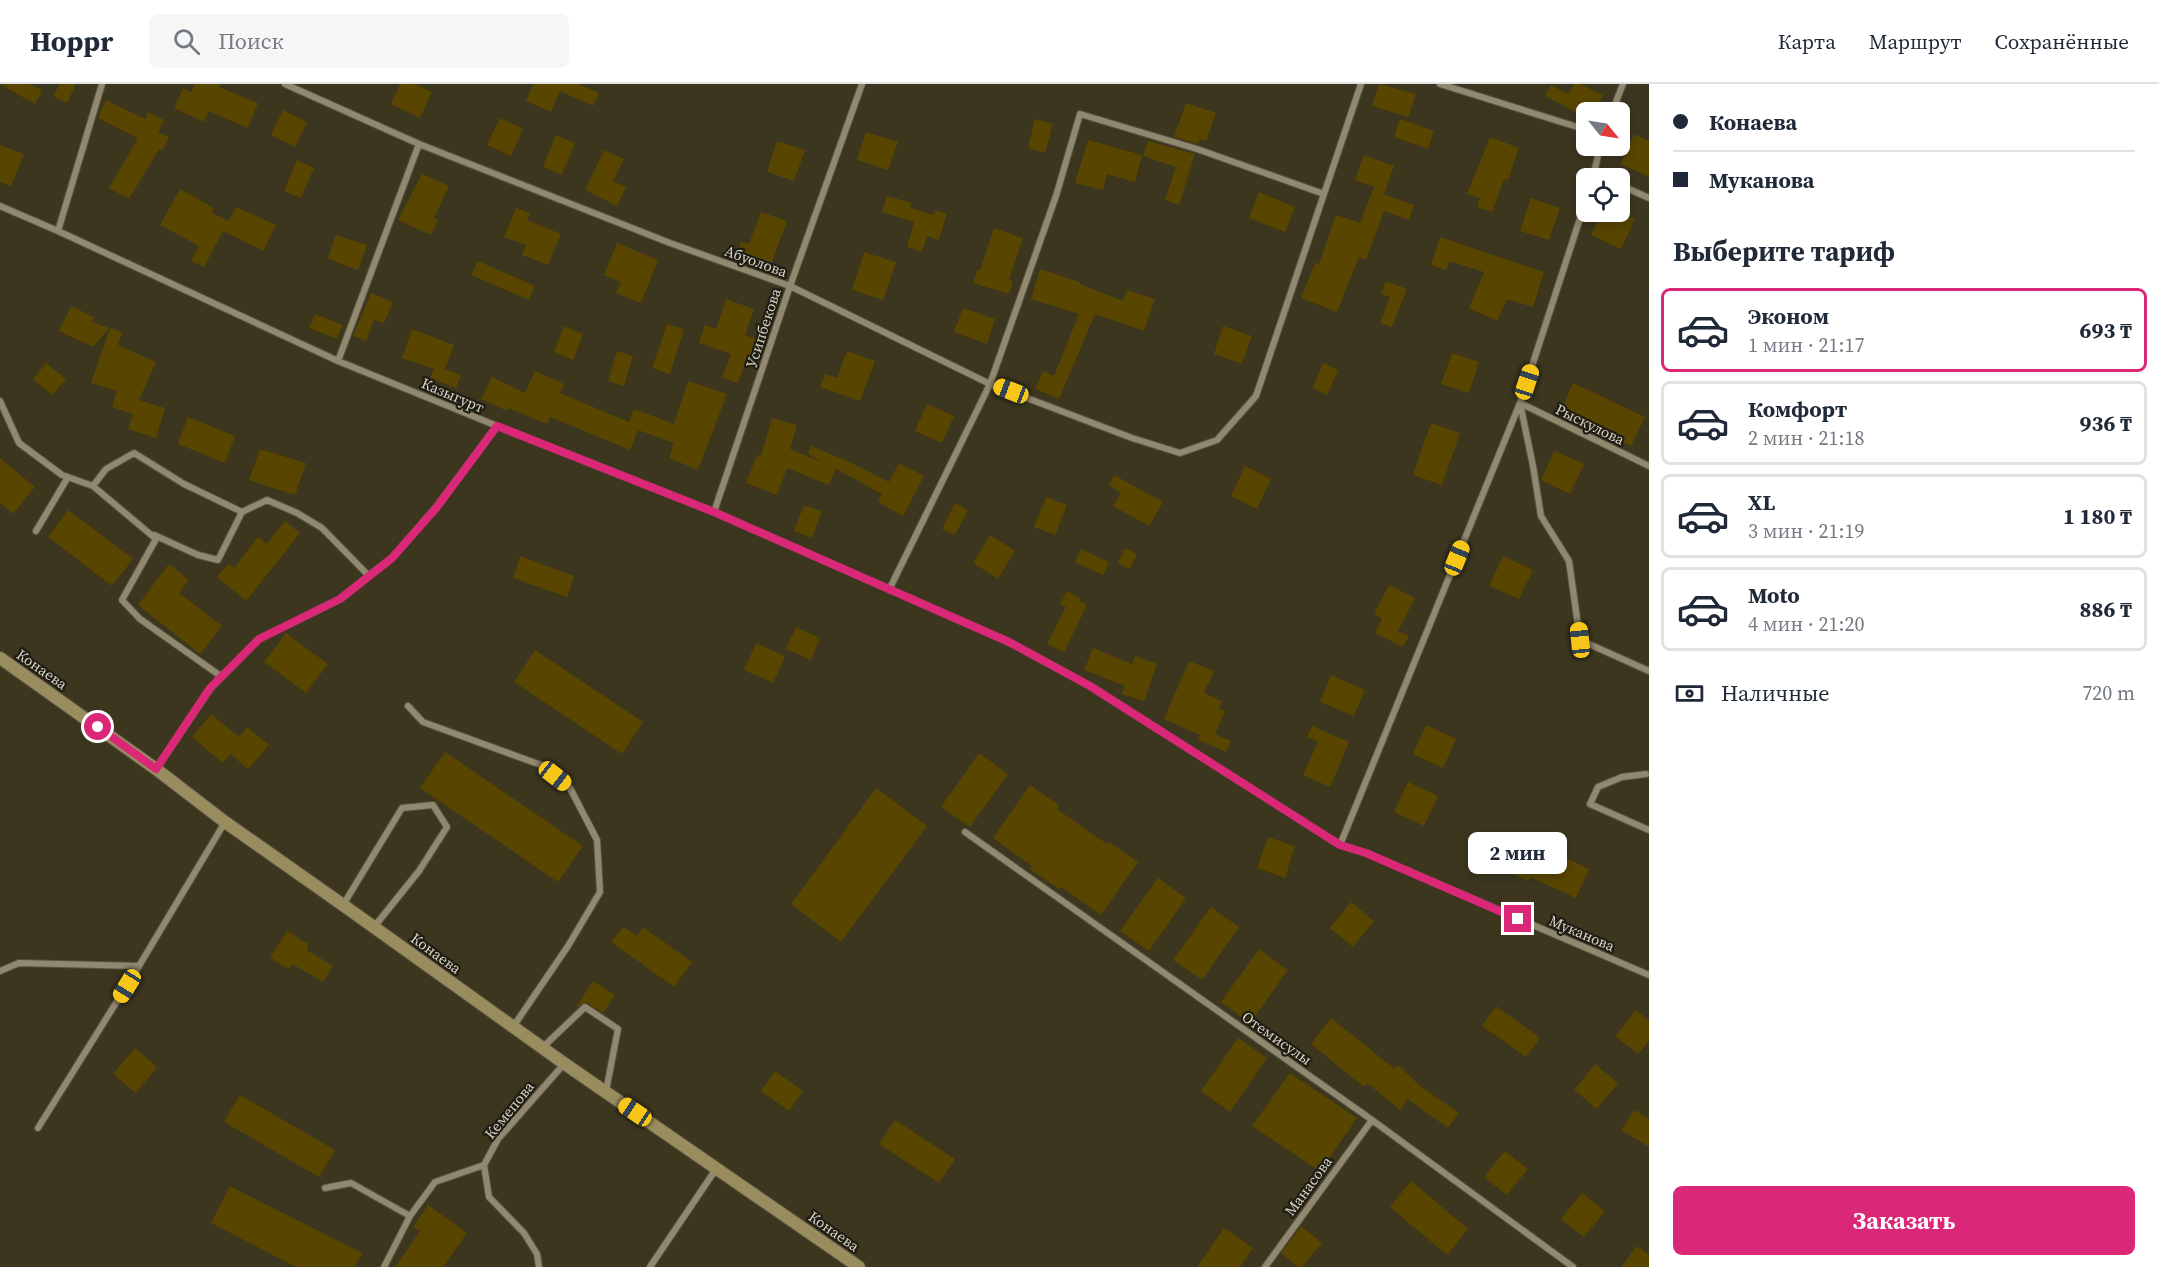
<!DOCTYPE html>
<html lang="ru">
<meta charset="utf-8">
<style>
body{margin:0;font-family:"Source Serif 4",serif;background:#f6f6f7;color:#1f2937;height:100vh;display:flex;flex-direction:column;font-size:22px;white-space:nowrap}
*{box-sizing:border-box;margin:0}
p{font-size:20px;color:#747a83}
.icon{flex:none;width:33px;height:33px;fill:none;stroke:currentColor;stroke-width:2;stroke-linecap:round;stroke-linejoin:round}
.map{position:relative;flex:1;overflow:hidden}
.panel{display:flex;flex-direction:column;background:#fff;width:510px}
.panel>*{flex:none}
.hud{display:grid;align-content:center;height:132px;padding:0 24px;background:#fff}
.needle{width:39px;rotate:120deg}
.fabs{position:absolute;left:1576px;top:18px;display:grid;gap:12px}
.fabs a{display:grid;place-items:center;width:54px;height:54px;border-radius:9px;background:#fff;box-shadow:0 3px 9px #0003;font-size:30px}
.end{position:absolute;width:27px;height:27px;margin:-14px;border:8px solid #db2777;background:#fff;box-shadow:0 0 0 3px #fff}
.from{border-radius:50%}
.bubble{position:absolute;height:42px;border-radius:9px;background:#fff;box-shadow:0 3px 9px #0003;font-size:20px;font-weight:700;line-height:42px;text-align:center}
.car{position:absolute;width:18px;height:36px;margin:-18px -9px;border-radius:8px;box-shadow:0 0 4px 2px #0007;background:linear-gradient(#f5c518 24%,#345 0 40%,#f5c518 0 76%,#345 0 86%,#f5c518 0)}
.hud b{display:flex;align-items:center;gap:21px;height:57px;font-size:22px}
.hud b+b{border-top:2px solid #e0e1e3}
.hud i{width:15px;height:15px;background:#1f2937}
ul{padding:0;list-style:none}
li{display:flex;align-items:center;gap:18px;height:84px;margin:0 12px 9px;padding:0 12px;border:3px solid #e0e1e3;border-radius:9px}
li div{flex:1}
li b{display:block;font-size:22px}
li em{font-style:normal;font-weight:700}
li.current{border-color:#db2777}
li>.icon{width:54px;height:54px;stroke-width:1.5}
h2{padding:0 24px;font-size:27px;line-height:72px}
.pay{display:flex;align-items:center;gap:15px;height:66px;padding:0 24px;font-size:22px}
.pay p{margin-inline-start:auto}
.primary-button{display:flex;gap:12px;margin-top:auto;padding:12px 24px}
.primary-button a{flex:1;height:69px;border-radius:9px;background:#db2777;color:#fff;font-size:24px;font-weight:700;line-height:69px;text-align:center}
header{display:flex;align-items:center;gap:36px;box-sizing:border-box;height:84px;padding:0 30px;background:#fff;border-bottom:2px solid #e0e1e3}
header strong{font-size:28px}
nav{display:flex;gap:33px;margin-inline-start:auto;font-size:21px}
.search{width:420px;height:54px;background:#f6f6f7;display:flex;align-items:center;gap:15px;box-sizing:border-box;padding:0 21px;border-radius:9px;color:#747a83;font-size:22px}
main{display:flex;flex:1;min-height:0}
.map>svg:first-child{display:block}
.building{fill:#574500}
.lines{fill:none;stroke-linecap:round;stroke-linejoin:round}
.street-casing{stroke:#595441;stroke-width:8}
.secondary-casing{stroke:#595441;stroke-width:14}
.street{stroke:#90886f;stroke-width:6}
.secondary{stroke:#998c5f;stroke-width:12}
.route{stroke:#db2777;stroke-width:8}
.labels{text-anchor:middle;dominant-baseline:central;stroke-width:4.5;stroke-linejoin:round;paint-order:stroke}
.street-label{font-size:15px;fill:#d8d4c7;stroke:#201d13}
</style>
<header>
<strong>Hoppr</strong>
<div class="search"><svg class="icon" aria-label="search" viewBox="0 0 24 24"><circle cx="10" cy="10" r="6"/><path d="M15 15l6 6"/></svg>Поиск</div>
<nav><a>Карта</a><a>Маршрут</a><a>Сохранённые</a></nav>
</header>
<main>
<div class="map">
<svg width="1649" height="1183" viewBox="0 0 1649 1183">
<rect width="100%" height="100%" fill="#3c361f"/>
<!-- building -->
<path class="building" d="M0 0H30L42 6 35 20Z
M60 0H76L67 19 53 12Z
M195 0H221L219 3 258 19 248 44 209 27 204 38 174 24 183 4 191 8Z
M400 0H415L432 8 420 34 391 20Z
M533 0H579L599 9 593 22 560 7 551 28 526 17Z
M1379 0 1416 10 1408 33 1372 22Z
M1574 0H1580L1603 11 1594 28H1587V34L1545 12 1551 1 1568 10Z
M106 16 145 35 148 28 164 36 158 48 169 53 163 66 159 65 129 115 109 104 138 54 98 34Z
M1186 19 1216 29 1206 57 1200 55 1198 60 1174 53Z
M283 26 307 38 295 63 271 51Z
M500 34 523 45 511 72 487 61Z
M1035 35 1053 40 1045 69 1028 64Z
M1400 35 1434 47 1428 65 1394 53Z
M866 48 898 58 888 86 857 76Z
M1634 50 1649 57V93L1621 80Z
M556 51 575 59 562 91 543 83Z
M1490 53 1519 64 1508 96 1504 95 1492 128 1477 123 1480 114 1467 110Z
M1088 56 1142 71 1135 98 1107 90 1103 106 1075 99Z
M777 57 805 66 794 97 767 88Z
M1148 57 1195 70 1179 121 1165 116 1176 83 1143 72Z
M0 61 24 70 11 102 0 98Z
M604 66 624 75 613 97 626 103 617 122 585 106Z
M1364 71 1394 82 1384 110 1414 121 1409 136 1384 127 1366 176 1359 173 1337 228 1301 214 1315 179 1319 180 1336 131 1360 139 1374 103 1355 96Z
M297 76 314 84 301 114 284 107Z
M422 90 449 102 434 134 438 136 431 151 398 136Z
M180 105 214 124 212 129 229 137 236 123 276 141 263 167 223 147 204 183 191 177 199 162 160 141Z
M1259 108 1295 123 1285 148 1249 134Z
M887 112 912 119 910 124 934 131 935 126 947 130 939 156 927 152 922 168 907 163 914 138 882 128Z
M1531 114 1560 124 1549 156 1520 147Z
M516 124 530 129 527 136 561 150 548 181 522 171 526 161 504 153Z
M761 128 787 137 769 186 735 174 741 158 749 160Z
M1602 128H1619L1635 135 1621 165 1591 151Z
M994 144 1023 154 1009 196 1013 197 1009 210 973 199 977 186 980 187Z
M336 151 367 161 358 186 328 175Z
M1440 153 1544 188 1533 223 1507 215 1497 237 1469 224 1484 188 1449 177 1446 186 1431 181Z
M617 159 658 176 641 219 616 209 621 198 604 191Z
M864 168 896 178 883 216 852 206Z
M478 177 535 202 529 216 471 191Z
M1040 185 1080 198V200L1123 217 1127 206 1155 215 1144 247 1095 230 1059 315 1035 305 1043 287 1054 292 1079 230 1031 215Z
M1386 197 1407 205 1392 243 1380 239 1390 213 1381 210Z
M371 209 393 218 384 239 374 236 366 257 353 252Z
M726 215 754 225 745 251 758 256 751 276 746 275 738 299 722 294 731 270 699 259 705 241 716 245Z
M71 222 94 233 92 238 109 244 93 263 59 247Z
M963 224 995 235 987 260 954 248Z
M315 230 343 241 337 255 309 244Z
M667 240 684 245 670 290 652 284Z
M564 242 583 250 573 276 554 268Z
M1223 242 1252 252 1242 280 1214 270Z
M110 244 122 248 118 261 156 278 139 316 165 324 156 354 128 345 133 330 112 323 117 307 91 299Z
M412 245 454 261 445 285 461 291 456 304 430 294 434 285 402 274Z
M617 267 633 272 624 302 608 297Z
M847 267 875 277 860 317 820 303 825 290 837 294Z
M1452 269 1479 278 1469 309 1441 300Z
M46 279 66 295 52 311 33 295Z
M1323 279 1338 286 1327 311 1313 304Z
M535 287 564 300 560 309 629 338 634 325 674 340 688 297 727 310 698 386 669 374 674 359 638 346 630 366 550 333 547 340 508 324 507 327 481 315 492 293 525 309Z
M1573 299 1645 333 1631 362 1560 329Z
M927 320 954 332 942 359 915 347Z
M188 333 235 352 225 379 178 360Z
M772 334 797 341 790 365 825 379 808 370 811 362 850 378 889 398 899 379 924 392 903 432 878 418 882 410 836 385 829 401 787 384 777 411 746 399 757 371 761 372Z
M1431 339 1460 349 1442 401 1413 391Z
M260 365 306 379 295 411 249 396Z
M1554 367 1584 380 1570 410 1541 396Z
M0 374 35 403 13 430 0 419Z
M1245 382 1271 395 1257 425 1231 412Z
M1114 391 1163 418 1149 442 1113 422 1121 409 1109 401Z
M1046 413 1067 421 1055 451 1034 443Z
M955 419 968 426 955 451 942 445Z
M804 421 822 427 812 454 794 447Z
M68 426 133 475 112 502 48 453Z
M285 437 300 449 246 517 217 493 228 480 234 484 258 453 267 460Z
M990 451 1015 467 998 495 973 479Z
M1125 464 1137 470 1130 485 1118 479Z
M1081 465 1109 478 1103 491 1075 478Z
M520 472 574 492 567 513 513 494Z
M1503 472 1533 486 1519 515 1489 502Z
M169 480 189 496 179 509 222 542 200 570 138 521Z
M1389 501 1415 514 1398 547 1409 552 1403 563 1375 549 1382 534 1374 530Z
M1067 507 1080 514 1079 517 1087 521 1064 568 1047 560 1066 523 1060 520Z
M796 543 820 554 811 576 786 565Z
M286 549 328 580 306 609 264 578Z
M756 559 785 572 773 599 744 586Z
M1093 564 1132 580 1135 572 1157 580 1144 617 1122 610 1125 602 1084 586Z
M535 566 643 638 622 670 514 598Z
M1189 577 1214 587 1204 609 1222 617 1219 625 1225 627 1215 650 1231 657 1226 668 1198 656 1200 651 1164 635Z
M1331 591 1365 606 1354 632 1320 618Z
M211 630 239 653 247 643 269 661 248 685 230 670 223 679 192 653Z
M1426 641 1456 655 1443 684 1413 670Z
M1312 642 1349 658 1330 703 1303 691 1318 658 1307 653Z
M445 668 583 762 558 798 420 704Z
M979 669 1008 690 970 743 941 723Z
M1408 698 1438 712 1424 742 1394 728Z
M1030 701 1059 721 1057 725 1107 760 1109 758 1138 778 1101 831 1061 803 1059 805 1030 785 1032 782 993 754Z
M876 704 927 742 841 858 791 820Z
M1268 753 1295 762 1285 794 1257 784Z
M1511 754 1557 775 1559 771 1589 785 1576 814 1530 793 1528 797 1498 783Z
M1158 794 1186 814 1149 867 1120 847Z
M1351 818 1374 837 1353 863 1330 844Z
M1211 823 1239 843 1202 896 1173 876Z
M623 843 637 852 643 843 692 878 674 903 611 858Z
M287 847 308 860 307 866 333 882 323 898 292 880 289 885 270 874Z
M1259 865 1288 886 1250 939 1221 918Z
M593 897 615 911 603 929 586 918 576 923Z
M1496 922 1540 954 1526 973 1482 942Z
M1636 926 1649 937V957L1638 970 1615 952Z
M1331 934 1395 985 1398 981 1419 1001 1459 1029 1448 1044 1408 1015 1400 1026 1367 999 1364 1003 1311 960Z
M1238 954 1267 974 1230 1028 1201 1007Z
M135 964 157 983 136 1009 113 990Z
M1595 980 1618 999 1597 1025 1574 1006Z
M775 987 803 1007 789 1027 761 1007Z
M1290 989 1357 1034 1320 1087 1252 1042Z
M240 1011 335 1066 319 1093 224 1038Z
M1634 1026 1649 1035V1063L1621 1046Z
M895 1036 955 1075 939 1099 879 1060Z
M1505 1067 1528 1085 1507 1111 1484 1093Z
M1411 1097 1468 1145 1447 1171 1390 1123Z
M230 1102 362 1169 355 1183H296L211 1139Z
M1582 1109 1605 1127 1584 1153 1561 1135Z
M428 1121 467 1149 443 1183H395L420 1147 413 1143Z
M1301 1142 1322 1159 1302 1183H1298L1281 1169Z
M1224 1144 1253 1164 1240 1183H1197Z
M1637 1162 1649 1171V1183H1621Z"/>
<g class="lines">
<!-- street casing -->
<g class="street-casing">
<path id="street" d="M285 0 419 60 670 159 790 202 990 300 1132 354 1180 369 1217 356 1256 312 1361 0
M1440 0 1587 46
M1612 28 1623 0
M1595 89 1607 94
M1593 94 1600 62
M1620 101 1649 114
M0 122 58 147 338 277 497 342 714 428 1009 558 1090 602 1340 761 1366 769 1649 891
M58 147 102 0
M338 277 419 60
M0 317 19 359 62 391 93 402 106 385 134 369 184 400 242 428 267 416 297 429 322 444 369 492
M1520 319 1533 382 1541 432 1569 477 1580 556 1649 587
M1520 319 1649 382
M93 402 156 455 122 516 140 535 222 593
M714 428 790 202 862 0
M36 447 68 393
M154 451 198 471 218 476 242 428
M889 506 990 300 1056 112 1080 30 1197 65 1324 110
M408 622 423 638 541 681 570 704 597 756 600 808 568 862 513 943
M156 685 210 605 259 555 340 515 392 474 437 422 497 342
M1646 690 1622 693 1598 703 1590 720 1649 746
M965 748 1372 1036 1573 1183
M1340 761 1520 319 1587 113
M343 821 402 724 433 721 447 743 419 787 374 843
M0 887 19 879 139 882
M542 964 585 923 618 945 606 1007
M38 1044 139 882 225 738
M325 1104 351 1099 410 1132 435 1098 484 1081
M384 1183 410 1132
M539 1183 537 1170 524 1149 489 1113 484 1081 498 1055 564 980
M650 1183 716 1085
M1265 1183 1372 1036"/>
</g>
<!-- secondary casing -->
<g class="secondary-casing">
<path id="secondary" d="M0 574 156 685 225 738 343 821 565 980 859 1183"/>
</g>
<!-- street -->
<use href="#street" class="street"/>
<!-- secondary -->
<use href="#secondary" class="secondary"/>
</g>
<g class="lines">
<!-- route -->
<path class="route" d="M98 643 156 685 210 604 259 555 340 515 392 474 437 423 497 342 714 428 1009 558 1090 602 1340 761 1366 769 1518 835"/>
</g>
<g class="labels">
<!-- street labels -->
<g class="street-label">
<text transform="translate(756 177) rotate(20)">Абуолова</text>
<text transform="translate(763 244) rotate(-72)">Усипбекова</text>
<text transform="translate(453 311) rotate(23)">Казыгурт</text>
<text transform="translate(1590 340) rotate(26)">Рыскулова</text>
<text transform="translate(42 585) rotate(35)">Конаева</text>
<text transform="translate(1582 849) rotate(23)">Муканова</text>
<text transform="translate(436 869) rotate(36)">Конаева</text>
<text transform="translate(1277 954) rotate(35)">Отемисулы</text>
<text transform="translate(509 1026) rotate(-51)">Кемепова</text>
<text transform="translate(1308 1102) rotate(-54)">Манасова</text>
<text transform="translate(834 1147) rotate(35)">Конаева</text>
</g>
</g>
</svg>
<div class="fabs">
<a><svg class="needle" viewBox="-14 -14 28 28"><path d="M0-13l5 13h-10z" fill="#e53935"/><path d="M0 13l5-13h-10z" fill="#747a83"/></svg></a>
<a><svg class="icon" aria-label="locate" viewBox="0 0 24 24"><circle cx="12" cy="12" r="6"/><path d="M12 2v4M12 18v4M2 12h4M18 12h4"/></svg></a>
</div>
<i class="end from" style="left:98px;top:643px"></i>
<i class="end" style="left:1518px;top:835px"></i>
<div class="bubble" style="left:1468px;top:748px;width:99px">2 мин</div>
<i class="car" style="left:1527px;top:298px;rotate:18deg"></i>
<i class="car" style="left:1011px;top:307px;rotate:291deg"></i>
<i class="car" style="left:1457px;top:474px;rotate:22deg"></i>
<i class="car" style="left:1580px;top:556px;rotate:354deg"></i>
<i class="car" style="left:555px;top:692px;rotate:128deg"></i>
<i class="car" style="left:127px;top:902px;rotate:212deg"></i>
<i class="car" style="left:635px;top:1028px;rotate:304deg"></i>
</div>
<section class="panel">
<div class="hud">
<b><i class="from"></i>Конаева</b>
<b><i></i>Муканова</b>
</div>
<h2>Выберите тариф</h2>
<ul>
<li class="current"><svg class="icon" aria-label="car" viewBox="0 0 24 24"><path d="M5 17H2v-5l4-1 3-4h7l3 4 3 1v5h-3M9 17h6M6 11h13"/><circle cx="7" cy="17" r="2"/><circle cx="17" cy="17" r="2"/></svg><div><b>Эконом</b><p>1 мин · 21:17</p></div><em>693 ₸</em></li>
<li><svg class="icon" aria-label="car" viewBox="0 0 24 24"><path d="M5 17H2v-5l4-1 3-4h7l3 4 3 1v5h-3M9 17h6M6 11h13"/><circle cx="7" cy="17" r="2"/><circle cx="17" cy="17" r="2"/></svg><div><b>Комфорт</b><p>2 мин · 21:18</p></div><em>936 ₸</em></li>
<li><svg class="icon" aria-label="car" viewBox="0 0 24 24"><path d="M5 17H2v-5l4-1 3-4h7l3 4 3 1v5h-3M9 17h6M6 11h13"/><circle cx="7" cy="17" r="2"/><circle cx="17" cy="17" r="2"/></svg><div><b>XL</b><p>3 мин · 21:19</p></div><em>1 180 ₸</em></li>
<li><svg class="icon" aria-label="car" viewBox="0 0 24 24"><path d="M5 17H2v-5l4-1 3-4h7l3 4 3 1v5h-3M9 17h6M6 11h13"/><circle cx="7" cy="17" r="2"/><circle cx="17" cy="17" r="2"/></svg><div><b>Moto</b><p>4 мин · 21:20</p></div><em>886 ₸</em></li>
</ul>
<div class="pay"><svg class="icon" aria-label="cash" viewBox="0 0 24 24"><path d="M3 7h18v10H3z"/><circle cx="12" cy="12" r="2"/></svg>Наличные<p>720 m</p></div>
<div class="primary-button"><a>Заказать</a></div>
</section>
</main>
